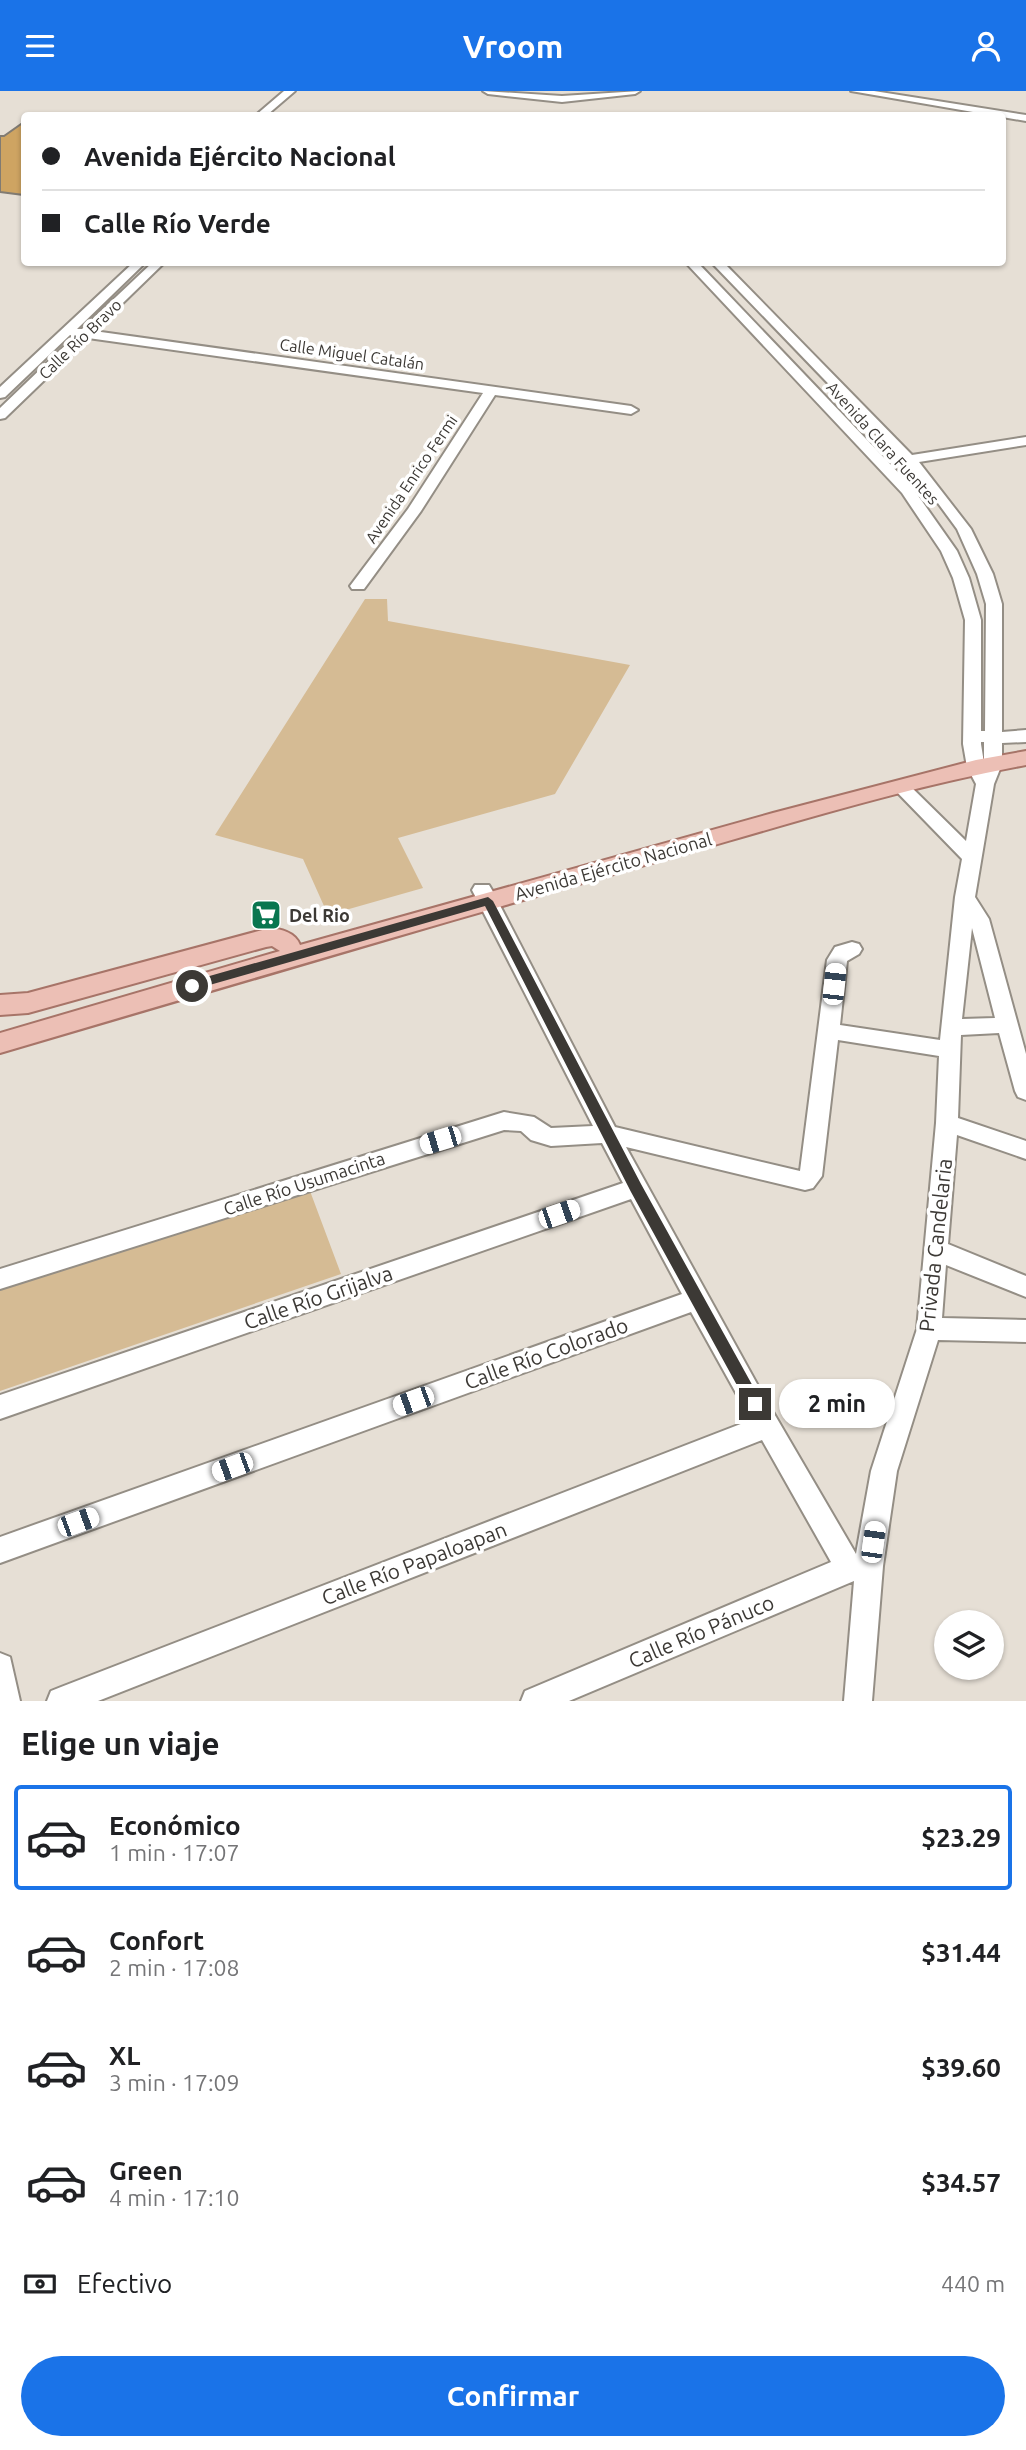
<!DOCTYPE html>
<html lang="es">
<meta charset="utf-8">
<style>
body{margin:0;font-family:Ubuntu,sans-serif;background:#f6f6f6;color:#202124;height:100vh;display:flex;flex-direction:column;font-size:26px;white-space:nowrap}
*{box-sizing:border-box;margin:0}
p{font-size:23px;color:#757577}
.icon{flex:none;width:38px;height:38px;fill:none;stroke:currentColor;stroke-width:2;stroke-linecap:round;stroke-linejoin:round}
.map{position:relative;height:1610px;overflow:hidden}
.details{display:flex;flex-direction:column;background:#fff;flex:1}
.details>*{flex:none}
.guide{position:absolute;left:21px;top:21px;width:985px;height:154px;border-radius:7px;box-shadow:0 2px 5px #0004;display:grid;align-content:center;height:154px;padding:0 21px;background:#fff}
.buttons{position:absolute;left:934px;top:1519px;display:grid;gap:14px}
.buttons a{display:grid;place-items:center;width:70px;height:70px;border-radius:50%;background:#fff;box-shadow:0 2px 5px #0004;font-size:35px}
.end{position:absolute;width:32px;height:32px;margin:-16px;border:9px solid #3c3935;background:#fff;box-shadow:0 0 0 4px #fff}
.from{border-radius:50%}
.bubble{position:absolute;height:49px;border-radius:24px;background:#fff;box-shadow:0 2px 5px #0004;font-size:23px;font-weight:600;line-height:49px;text-align:center}
.car{position:absolute;width:21px;height:42px;margin:-21px -10px;border-radius:9px;box-shadow:0 0 5px 2px #0007;background:linear-gradient(#fff 24%,#345 0 40%,#fff 0 76%,#345 0 86%,#fff 0)}
.guide b{display:flex;align-items:center;gap:24px;height:66px;font-size:26px}
.guide b+b{border-top:2px solid #e0e0e0}
.guide i{width:18px;height:18px;background:#202124}
ul{padding:0;list-style:none}
li{display:flex;align-items:center;gap:21px;height:105px;margin:0 14px 10px;padding:0 7px;border:4px solid transparent;border-radius:7px}
li div{flex:1}
li b{display:block;font-size:26px}
li em{font-style:normal;font-weight:600}
li.current{border-color:#1a73e8}
li>.icon{width:63px;height:63px;stroke-width:1.5}
h2{padding:0 21px;font-size:32px;line-height:84px}
.pay{display:flex;align-items:center;gap:18px;height:77px;padding:0 21px;font-size:26px}
.pay p{margin-inline-start:auto}
.primary-button{display:flex;gap:14px;margin-top:auto;padding:14px 21px}
.primary-button a{flex:1;height:80px;border-radius:42px;background:#1a73e8;color:#fff;font-size:28px;font-weight:600;line-height:80px;text-align:center}
header{display:flex;justify-content:space-between;align-items:center;height:91px;padding:0 21px;background:#1a73e8;color:#fff;font-size:32px;font-weight:600}
.map>svg:first-child{display:block}
.green{fill:#d5bb94}
.building{fill:#cea462;stroke:#817b72;stroke-width:2}
.lines{fill:none;stroke-linecap:round;stroke-linejoin:round}
.minor-casing{stroke:#948e85;stroke-width:4}
.major-casing{stroke:#a77468;stroke-width:4}
.minor{fill:#fff;fill-rule:evenodd}
.major{fill:#ecbfb5;fill-rule:evenodd}
.route{fill:#3c3935}
.labels{text-anchor:middle;dominant-baseline:central;stroke-width:7;stroke-linejoin:round;paint-order:stroke}
.far-street-label{font-size:16px;fill:#3c3935;stroke:#fff}
.street-label{font-size:18px;fill:#3c3935;stroke:#fff}
.poi-label{font-size:18px;font-weight:bold;fill:#3c3935;stroke:#fff;text-anchor:start}
.near-street-label{font-size:21px;fill:#3c3935;stroke:#fff}
</style>
<header><svg class="icon" aria-label="menu" viewBox="0 0 24 24"><path d="M4 6h16M4 12h16M4 18h16"/></svg>Vroom<svg class="icon" aria-label="person" viewBox="0 0 24 24"><circle cx="12" cy="8" r="4"/><path d="M4 21q1-7 8-7t8 7"/></svg></header>
<div class="map">
<svg width="1026" height="1610" viewBox="0 0 1026 1610">
<rect width="100%" height="100%" fill="#e6dfd5"/>
<!-- green -->
<path class="green" d="M365 508H387L388 530 630 574 555 703 398 747 423 797 328 824 303 768 215 744Z
M310 1100 341 1183 0 1300V1199Z"/>
<!-- building -->
<path class="building" d="M24 31V104L0 101V45H4Z"/>
<g class="lines">
<!-- minor casing -->
<g class="minor-casing">
<path id="minor" d="M284 0H295L267 24H256Z
M483 0 562 5 640 0 635 3 562 11 488 3Z
M851 0H874L1026 24V30Z
M133 172H145L77 238H82L152 172H164L94 240 631 315 638 319 631 323 495 304 421 420 364 498H352L350 495 408 418 483 302 88 247 5 327 0 328V317L75 245 70 244 5 306 0 307V296Z
M686 172H698L912 396 957 460 969 487 981 529V640H985L986 513 977 483 957 438 921 389 906 373H894L892 370 899 366 712 172H724L912 364 1026 346V354L919 371 971 438 993 483 1002 513V641L1026 639V651L1002 652V673L994 693 975 806 989 828 1026 963V1009L1018 1006 1015 1000 999 942 961 944 958 1027 1026 1050V1068L957 1044 948 1153 1026 1185V1206L946 1174 942 1227 1026 1229V1251L938 1249 897 1380 883 1475 872 1610H844L854 1490 569 1610H521L525 1600 831 1471 762 1349 98 1610H47L51 1600 61 1596 751 1329 691 1221 0 1472V1446L682 1203 631 1108 0 1328V1304L623 1092 602 1052 551 1055 531 1049 521 1040 504 1039 0 1198V1178L504 1021 534 1026 551 1037 593 1035 472 799 475 794H489L492 799 615 1036 800 1080 827 869 835 856 852 851 859 853 862 858 859 863 847 870 840 934 940 949 955 806 962 768 892 696 895 692H907L966 750 976 693 967 676 963 653 965 529 953 487 941 460 902 402ZM981 651H984V672L981 653ZM972 837 995 927 962 928ZM838 949 939 965 936 1032 917 1238 871 1380 856 1463 762 1302 626 1056 805 1099 813 1097 822 1085Z
M0 1562 10 1566 20 1610H0Z"/>
</g>
<!-- major casing -->
<g class="major-casing">
<path id="major" d="M1026 660V674C895 698 766 740 638 776 425 837 212 899 0 962V942L280 860 272 855 266 856 28 922 0 924V904L28 902 266 838C280 837 295 841 300 854L773 722 976 669Z"/>
</g>
<!-- minor -->
<use href="#minor" class="minor"/>
<!-- major -->
<use href="#major" class="major"/>
</g>
<!-- route -->
<path class="route" d="M488 806 493 810 641 1093 760 1308 763 1313 760 1318H750L631 1101 485 815 192 899 186 895 192 890Z"/>
<!-- icons -->
<defs>
<g id="supermarket-square" transform="scale(1.575)"><rect x="-9" y="-9" width="18" height="18" rx="4" fill="#087650" stroke="#fff"/><path d="M-6-5.5h2.5l.6 2H6L4.5 2H-2.5L-4.4-4H-6ZM-1.5 3.2a1.3 1.3 0 1 0 .1 0ZM3 3.2a1.3 1.3 0 1 0 .1 0Z" fill="#fff"/></g>
</defs>
<g fill-rule="evenodd">
<use href="#supermarket-square" x="266" y="824"/>
</g>
<g class="labels">
<!-- far-street labels -->
<g class="far-street-label">
<text transform="translate(80 248) rotate(-44)">Calle Río Bravo</text>
<text transform="translate(352 263) rotate(8)">Calle Miguel Catalán</text>
<text transform="translate(883 352) rotate(48)">Avenida Clara Fuentes</text>
<text transform="translate(411 388) rotate(-56)">Avenida Enrico Fermi</text>
</g>
<!-- street labels -->
<g class="street-label">
<text transform="translate(613 775) rotate(-16)">Avenida Ejército Nacional</text>
<text transform="translate(304 1092) rotate(-18)">Calle Río Usumacinta</text>
</g>
<!-- poi labels -->
<g class="poi-label">
<text x="289" y="824">Del Rio</text>
</g>
<!-- near-street labels -->
<g class="near-street-label">
<text transform="translate(935 1154) rotate(-84)">Privada Candelaria</text>
<text transform="translate(318 1206) rotate(-19)">Calle Río Grijalva</text>
<text transform="translate(546 1262) rotate(-20)">Calle Río Colorado</text>
<text transform="translate(414 1472) rotate(-21)">Calle Río Papaloapan</text>
<text transform="translate(701 1540) rotate(-23)">Calle Río Pánuco</text>
</g>
</g>
</svg>
<div class="buttons">
<a><svg class="icon" aria-label="layers" viewBox="0 0 24 24"><path d="M12 4l9 5-9 5-9-5zM3 14l9 5 9-5"/></svg></a>
</div>
<i class="end from" style="left:192px;top:895px"></i>
<i class="end" style="left:755px;top:1313px"></i>
<div class="bubble" style="left:779px;top:1288px;width:116px">2 min</div>
<i class="car" style="left:834px;top:893px;rotate:6deg"></i>
<i class="car" style="left:440px;top:1049px;rotate:253deg"></i>
<i class="car" style="left:559px;top:1123px;rotate:71deg"></i>
<i class="car" style="left:413px;top:1310px;rotate:250deg"></i>
<i class="car" style="left:232px;top:1376px;rotate:250deg"></i>
<i class="car" style="left:78px;top:1431px;rotate:70deg"></i>
<i class="car" style="left:873px;top:1451px;rotate:8deg"></i>
<div class="guide">
<b><i class="from"></i>Avenida Ejército Nacional</b>
<b><i></i>Calle Río Verde</b>
</div>
</div>
<section class="details">
<h2>Elige un viaje</h2>
<ul>
<li class="current"><svg class="icon" aria-label="car" viewBox="0 0 24 24"><path d="M5 17H2v-5l4-1 3-4h7l3 4 3 1v5h-3M9 17h6M6 11h13"/><circle cx="7" cy="17" r="2"/><circle cx="17" cy="17" r="2"/></svg><div><b>Económico</b><p>1 min · 17:07</p></div><em>$23.29</em></li>
<li><svg class="icon" aria-label="car" viewBox="0 0 24 24"><path d="M5 17H2v-5l4-1 3-4h7l3 4 3 1v5h-3M9 17h6M6 11h13"/><circle cx="7" cy="17" r="2"/><circle cx="17" cy="17" r="2"/></svg><div><b>Confort</b><p>2 min · 17:08</p></div><em>$31.44</em></li>
<li><svg class="icon" aria-label="car" viewBox="0 0 24 24"><path d="M5 17H2v-5l4-1 3-4h7l3 4 3 1v5h-3M9 17h6M6 11h13"/><circle cx="7" cy="17" r="2"/><circle cx="17" cy="17" r="2"/></svg><div><b>XL</b><p>3 min · 17:09</p></div><em>$39.60</em></li>
<li><svg class="icon" aria-label="car" viewBox="0 0 24 24"><path d="M5 17H2v-5l4-1 3-4h7l3 4 3 1v5h-3M9 17h6M6 11h13"/><circle cx="7" cy="17" r="2"/><circle cx="17" cy="17" r="2"/></svg><div><b>Green</b><p>4 min · 17:10</p></div><em>$34.57</em></li>
</ul>
<div class="pay"><svg class="icon" aria-label="cash" viewBox="0 0 24 24"><path d="M3 7h18v10H3z"/><circle cx="12" cy="12" r="2"/></svg>Efectivo<p>440 m</p></div>
<div class="primary-button"><a>Confirmar</a></div>
</section>
